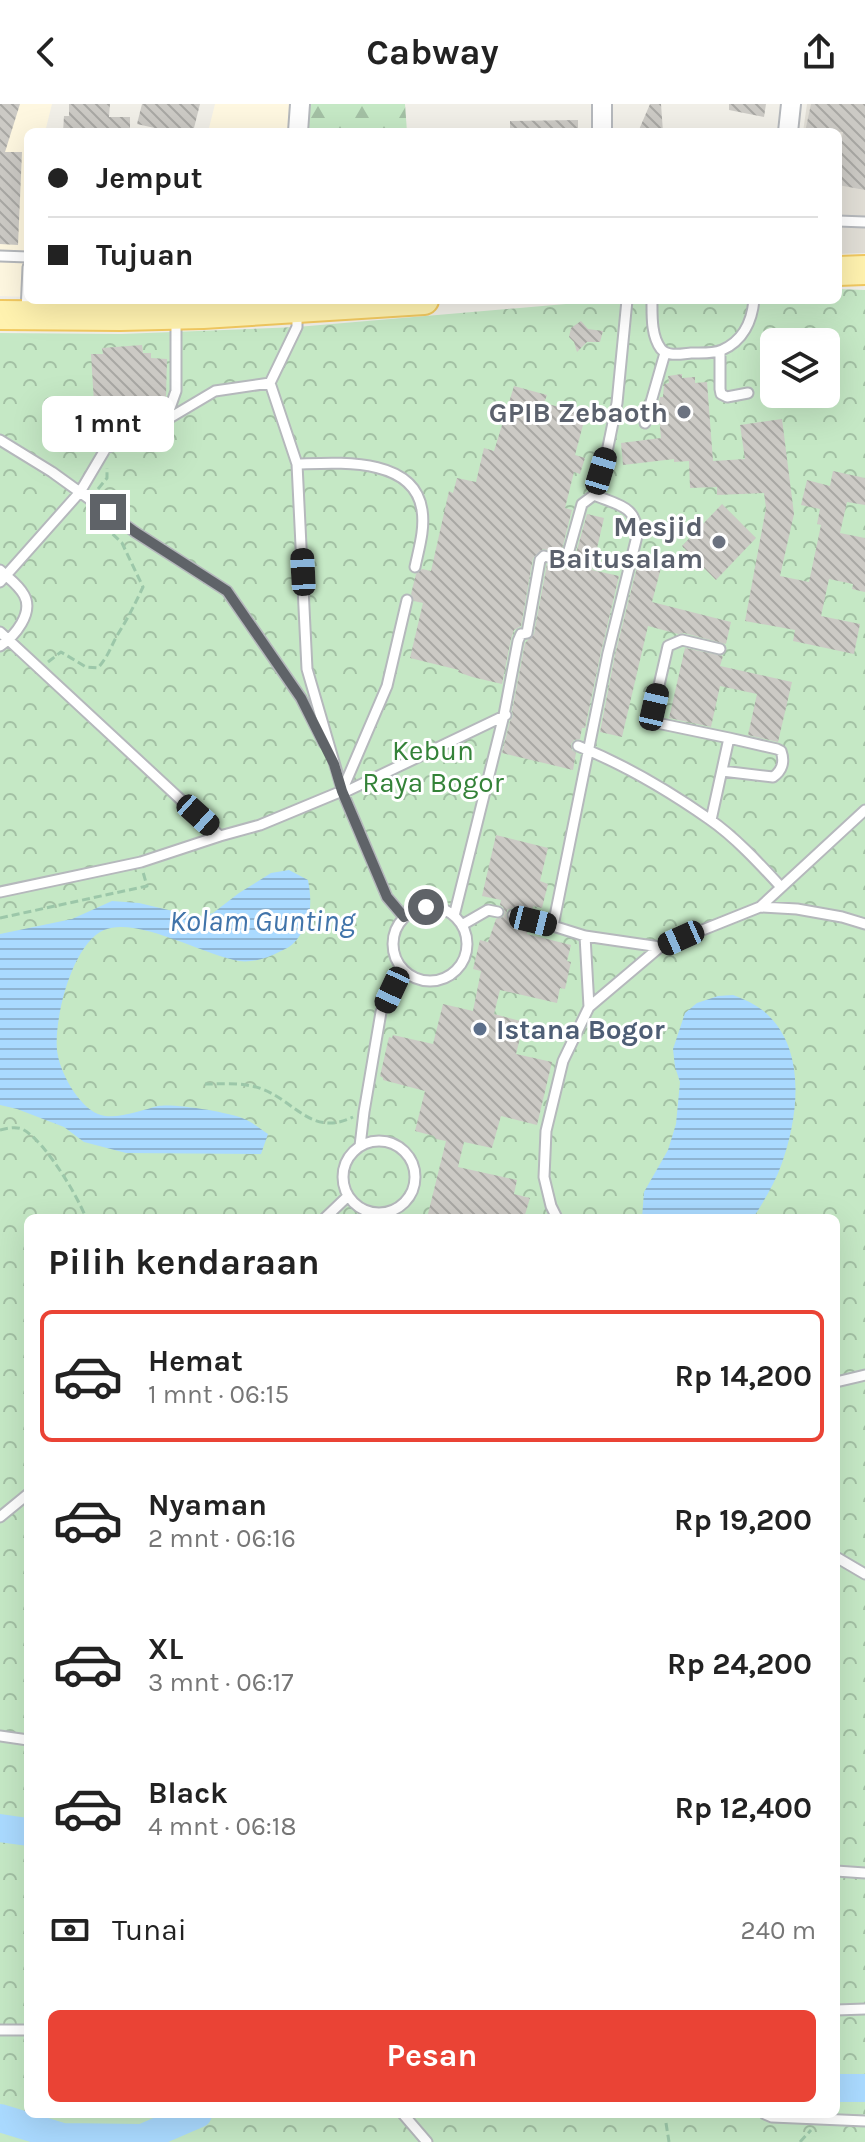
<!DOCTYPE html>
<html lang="id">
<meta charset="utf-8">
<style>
body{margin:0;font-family:Karla,sans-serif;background:#f6f6f6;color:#222;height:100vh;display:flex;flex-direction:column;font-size:30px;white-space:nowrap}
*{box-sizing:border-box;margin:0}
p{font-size:26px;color:#767676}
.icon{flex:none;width:44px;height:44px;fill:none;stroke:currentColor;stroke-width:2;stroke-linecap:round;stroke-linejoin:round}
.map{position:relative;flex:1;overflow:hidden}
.side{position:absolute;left:24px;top:1110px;width:816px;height:904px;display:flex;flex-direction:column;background:#fff;border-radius:12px;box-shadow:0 8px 32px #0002}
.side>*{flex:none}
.guide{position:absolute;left:24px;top:24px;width:818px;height:176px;border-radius:12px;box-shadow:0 8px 32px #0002;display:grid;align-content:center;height:176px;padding:0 24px;background:#fff}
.controls{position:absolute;left:760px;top:224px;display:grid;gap:16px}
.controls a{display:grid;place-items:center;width:80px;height:80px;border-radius:12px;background:#fff;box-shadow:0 8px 32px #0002;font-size:40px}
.end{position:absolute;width:36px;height:36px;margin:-18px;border:10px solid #5f6368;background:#fff;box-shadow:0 0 0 4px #fff}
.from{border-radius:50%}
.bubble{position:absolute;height:56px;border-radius:12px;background:#fff;box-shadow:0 8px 32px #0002;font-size:26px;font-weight:700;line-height:56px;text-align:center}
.car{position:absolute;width:24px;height:48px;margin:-24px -12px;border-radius:10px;box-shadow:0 0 6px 2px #0007;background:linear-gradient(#222 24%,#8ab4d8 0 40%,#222 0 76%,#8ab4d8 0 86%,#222 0)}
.guide b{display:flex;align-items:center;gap:28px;height:76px;font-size:30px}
.guide b+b{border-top:2px solid #e0e0e0}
.guide i{width:20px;height:20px;background:#222}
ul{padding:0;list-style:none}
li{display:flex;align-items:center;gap:24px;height:132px;margin:0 16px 12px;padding:0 8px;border:4px solid transparent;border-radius:12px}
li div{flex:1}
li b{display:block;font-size:30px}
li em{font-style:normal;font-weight:700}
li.on{border-color:#ea4335}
li>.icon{width:72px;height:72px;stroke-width:1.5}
h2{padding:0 24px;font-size:36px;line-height:96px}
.pay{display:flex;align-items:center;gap:20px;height:88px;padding:0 24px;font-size:30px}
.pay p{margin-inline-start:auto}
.cta{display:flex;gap:16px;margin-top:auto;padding:16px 24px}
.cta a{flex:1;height:92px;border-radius:12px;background:#ea4335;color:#fff;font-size:32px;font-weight:700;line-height:92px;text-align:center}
header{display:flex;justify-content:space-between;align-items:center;height:104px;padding:0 24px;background:#fff;font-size:36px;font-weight:700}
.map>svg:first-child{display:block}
.commercial{fill:#fef7e0}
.education{fill:#e1ded6}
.forest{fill:url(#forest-firs)}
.park{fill:url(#park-crowns);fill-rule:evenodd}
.water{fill:url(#water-rules)}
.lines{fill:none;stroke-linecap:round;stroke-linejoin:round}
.river{stroke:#aadaff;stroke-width:28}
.building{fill:url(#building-back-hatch)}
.service-casing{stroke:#b5b8bc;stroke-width:13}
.minor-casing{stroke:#b5b8bc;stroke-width:22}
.primary-casing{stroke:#f2c960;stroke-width:32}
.path{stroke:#9cc7a9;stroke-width:3;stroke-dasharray:8 4;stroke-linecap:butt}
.service{stroke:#fff;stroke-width:9}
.minor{stroke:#fff;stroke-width:18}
.primary{stroke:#fff2af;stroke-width:28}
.route{stroke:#5f6368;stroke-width:10}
.worship-dot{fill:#6b7280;stroke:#fff;stroke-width:3}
.service-dot{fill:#5c6f8a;stroke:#fff;stroke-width:3}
.labels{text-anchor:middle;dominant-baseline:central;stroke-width:6;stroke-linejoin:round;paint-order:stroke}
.worship-label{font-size:28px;font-weight:bold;fill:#5b616d;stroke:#fff;text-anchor:end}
.park-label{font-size:28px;fill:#348238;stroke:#fff}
.service-label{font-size:28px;font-weight:bold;fill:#4e5e75;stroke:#fff;text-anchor:start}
.water-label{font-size:30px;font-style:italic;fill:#4174aa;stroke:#fff}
</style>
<header><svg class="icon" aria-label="back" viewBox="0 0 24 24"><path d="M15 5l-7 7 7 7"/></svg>Cabway<svg class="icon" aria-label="share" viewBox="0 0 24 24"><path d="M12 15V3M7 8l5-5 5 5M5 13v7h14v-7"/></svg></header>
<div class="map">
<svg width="865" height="2038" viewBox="0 0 865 2038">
<defs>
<pattern id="forest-firs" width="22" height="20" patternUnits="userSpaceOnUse" patternTransform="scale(2)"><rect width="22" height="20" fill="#c5e8c5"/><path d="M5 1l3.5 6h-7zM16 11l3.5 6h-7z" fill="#a3c0a4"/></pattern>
<pattern id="park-crowns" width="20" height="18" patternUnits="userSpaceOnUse" patternTransform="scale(2)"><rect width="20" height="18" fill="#c5e8c5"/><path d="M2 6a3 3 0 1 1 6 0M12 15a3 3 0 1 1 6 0" fill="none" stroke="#a3c0a4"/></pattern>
<pattern id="water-rules" width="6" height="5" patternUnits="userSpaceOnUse" patternTransform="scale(2)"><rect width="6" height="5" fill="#aadaff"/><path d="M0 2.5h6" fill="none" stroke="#8eb4d2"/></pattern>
<pattern id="building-back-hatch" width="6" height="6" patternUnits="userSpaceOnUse" patternTransform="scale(2)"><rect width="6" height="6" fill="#cccac5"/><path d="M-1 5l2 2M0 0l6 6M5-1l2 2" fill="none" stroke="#a9a8a4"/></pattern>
</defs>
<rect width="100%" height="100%" fill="#f1efe8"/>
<!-- commercial -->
<path class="commercial" d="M0 0H52L45 28H28V193L0 192Z
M215 0H300L298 28H208Z"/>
<!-- education -->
<path class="education" d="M807 0H865V149L838 150V28H803Z"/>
<!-- forest -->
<path class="forest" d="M300 0H405L407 28H297Z"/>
<!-- park -->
<path class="park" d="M838 185 865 186V2038H0V229L121 230 297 223 612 196H838ZM774 238H826V290H774ZM28 1114H836V2010H28Z"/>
<!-- water -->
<path class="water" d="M289 766 308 776C312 797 312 816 298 834 293 841 288 844 279 848 268 854 252 859 239 857 203 851 137 812 104 826 72 840 54 914 57 946 59 967 78 1002 98 1010 114 1017 142 1006 158 1002 173 999 228 1008 242 1014 251 1017 260 1025 268 1030L261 1050 126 1049 84 1038 64 1023 17 1005 0 1001V830L72 815 112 797 139 799 198 813 213 809 239 789 271 769Z
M733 891C746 896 760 902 770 913 806 950 798 1014 782 1059 775 1079 764 1097 753 1114H642L644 1088 668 1046 676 1020 680 978 675 963 673 945 685 909 697 899 718 892Z"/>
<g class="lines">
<!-- river -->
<path class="river" d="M0 1724 28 1728
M836 1984H865
M0 2014 62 2033 142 2034 198 2010"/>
</g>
<!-- building -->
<path class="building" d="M0 0H20L5 48H22L18 141 0 140Z
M69 0H110L109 13H130V28H63L64 12H69Z
M142 0H200L193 28H172L137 20Z
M650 0H661L663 28H638Z
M729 0H766L764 13 729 6Z
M811 0H865V86L838 81V51L843 28H805Z
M578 16V28H510V17Z
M581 217 588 225 603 227 600 238H587L577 248 574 238 569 233 571 224Z
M142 241 143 249H151V254L167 255 166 292 164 297H154L155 314 143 315V321L124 329 96 331 91 250H103L102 244Z
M682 270V274L695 273V279L707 278 713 357 745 355 740 321 782 315 794 410 780 472 809 478 821 421 817 420 820 405 801 401 807 376 830 382 833 367 865 374V401L847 398 840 429 865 434V488L852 485 853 480 829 475 821 512 860 520 854 550 793 537 795 526 745 517 766 404 764 389 717 391V383L690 384 689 357 674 358V355L623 361 621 339 661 334 658 301 660 293H663L664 280 669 279 668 272Z
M514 282 547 291 544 299 586 310 575 351 585 354 580 370 574 368 565 404 572 406 561 449 543 445 533 454 521 522 514 526 511 535 502 580 472 573 458 568 459 566 410 554 423 499 414 497 411 490 416 470 422 465 431 467 449 387 453 389 457 374 476 378 484 344 494 347Z
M722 400 756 434 716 476 682 442Z
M587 410 604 414 592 466 619 472 601 548 585 624H582L580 635 574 636 571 640 572 646 576 649 573 666 502 649 510 617 513 612 512 607 525 539 534 530 547 460 570 466 577 464 578 458 575 453Z
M639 455 662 460 652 498 731 518 726 540 684 529 678 530 648 522 622 633 600 628 615 551Z
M685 544 723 552 720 562 792 578 778 638 748 631 757 590 720 582 711 623 669 614Z
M496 731 548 744 540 777 548 780 542 804 533 802 532 808 512 804 507 806 506 812 510 818 528 823 527 830 571 841 567 857 571 858 565 885 560 884 557 899 500 886 494 910 524 918 516 950 552 958 537 1021 501 1012 492 1044 464 1038 458 1063 517 1076 514 1090 530 1094 524 1114H427L446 1037 436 1035 434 1032 415 1027 425 987 383 976V974L380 972 389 933 392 934 393 931 433 940 443 900 473 907 481 867 473 865 480 836 488 838 496 815 503 813 505 809 503 803 500 801 501 796 482 792Z"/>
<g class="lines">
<!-- service casing -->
<g class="service-casing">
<path id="service" d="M838 117 865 118
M0 152 28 153
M652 196C652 211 651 232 661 245 668 253 681 250 691 249 700 249 713 250 722 246 743 237 752 217 754 196
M26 208 28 163
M297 208V223L270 279 297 360 307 565 343 689 387 793 404 813
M720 248V285L721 290 727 293 748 289
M166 315 176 287V216
M645 319 665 249
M0 336 52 368 135 428 227 487 301 594 324 639
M297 360C337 359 414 352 422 406 425 425 419 444 415 463
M566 457 582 400 594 391 608 343 617 299 627 196
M0 466C8 474 18 480 24 491 34 509 15 532 0 542
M0 478 80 388 106 344 146 328 215 287 270 279
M0 528 220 732 260 721 342 687 387 582 407 496
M720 545 682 536 668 542 654 603 657 619 729 634
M578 642C623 660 669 687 709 715 734 732 760 760 781 783
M343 689 506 611
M711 716 729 634 777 645 781 647C785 658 782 667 773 673L722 667
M0 788 141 758 220 732
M760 803 865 706
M393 840a37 37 0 1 1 74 0a37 37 0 1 1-74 0Z
M513 811 553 822 608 549 637 432C638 402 618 401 594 391
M454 812 504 611 518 537 521 530 527 529 540 456 544 452 571 459
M462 821 488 806 498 808
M553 822 585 832 660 843
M585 832 589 903
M343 1073a36 36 0 1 1 72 0a36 36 0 1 1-72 0Z
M360 1042 364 1008 381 908 402 864
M325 1114 348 1092
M557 1114 551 1102 544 1073 546 1027 563 957 589 903 660 843 760 803 797 805 842 813 865 820
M836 1278 865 1271
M0 1413 28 1390
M836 1453 865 1470
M0 1632 28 1636
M836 1767 865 1769
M836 1906 865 1905
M0 1926H28
M403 2010 427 2038
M765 2010 772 2013 865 2017"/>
</g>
<!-- minor casing -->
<g class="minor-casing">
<path id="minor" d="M602 0V28
M298 28 300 0
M788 28 791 0"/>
</g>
<!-- primary casing -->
<g class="primary-casing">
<path id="primary" d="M838 167 865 166
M0 211 120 212 203 210 424 196"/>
</g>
<!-- path -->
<path class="path" d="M98 385 107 374V364
M48 558 61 548 86 563 98 564C109 551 110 544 118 530 128 514 135 500 143 483L122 439 101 419
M0 814 147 782 143 768
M205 980C223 980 244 978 262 985 296 998 312 1033 353 1013
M0 1026C8 1024 17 1022 24 1026 46 1039 77 1091 86 1114
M666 2019 669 2038
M800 2038 811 2026"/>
<!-- service -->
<use href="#service" class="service"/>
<!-- minor -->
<use href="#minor" class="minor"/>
<!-- primary -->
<use href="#primary" class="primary"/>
</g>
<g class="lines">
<!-- route -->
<path class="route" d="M108 408 135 428 227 487 301 594 334 660 342 687 387 793 404 813 417 806 426 803"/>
</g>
<!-- markers -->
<g class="worship-dot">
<circle cx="684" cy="308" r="8"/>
<circle cx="719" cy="438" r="8"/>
</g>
<circle class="service-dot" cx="480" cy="925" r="8"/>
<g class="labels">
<!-- worship labels -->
<g class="worship-label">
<text x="668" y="308">GPIB Zebaoth</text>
<text x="703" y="422">Mesjid<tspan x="703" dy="32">Baitusalam</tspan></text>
</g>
<!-- park labels -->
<g class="park-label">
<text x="433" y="646">Kebun<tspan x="433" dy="32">Raya Bogor</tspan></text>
</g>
<!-- service labels -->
<g class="service-label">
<text x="496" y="925">Istana Bogor</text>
</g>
<!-- water labels -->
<g class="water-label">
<text x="262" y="817">Kolam Gunting</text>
</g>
</g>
</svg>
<div class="controls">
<a><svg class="icon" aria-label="layers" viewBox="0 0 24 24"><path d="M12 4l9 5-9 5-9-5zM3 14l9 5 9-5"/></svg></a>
</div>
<i class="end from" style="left:426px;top:803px"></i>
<i class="end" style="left:108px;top:408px"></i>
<div class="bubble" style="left:42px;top:292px;width:132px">1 mnt</div>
<i class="car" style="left:601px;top:367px;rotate:17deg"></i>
<i class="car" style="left:303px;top:468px;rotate:357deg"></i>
<i class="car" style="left:654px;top:603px;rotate:13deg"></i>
<i class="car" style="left:198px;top:711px;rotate:132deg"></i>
<i class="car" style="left:533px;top:817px;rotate:104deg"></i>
<i class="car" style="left:681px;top:834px;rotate:246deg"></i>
<i class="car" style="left:392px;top:886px;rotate:205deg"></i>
<div class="guide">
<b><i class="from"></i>Jemput</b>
<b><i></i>Tujuan</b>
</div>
<section class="side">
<h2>Pilih kendaraan</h2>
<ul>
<li class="on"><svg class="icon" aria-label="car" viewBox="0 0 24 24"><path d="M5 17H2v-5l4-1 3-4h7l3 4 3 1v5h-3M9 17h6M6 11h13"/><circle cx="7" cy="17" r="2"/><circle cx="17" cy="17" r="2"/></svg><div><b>Hemat</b><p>1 mnt · 06:15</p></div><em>Rp 14,200</em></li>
<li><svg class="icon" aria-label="car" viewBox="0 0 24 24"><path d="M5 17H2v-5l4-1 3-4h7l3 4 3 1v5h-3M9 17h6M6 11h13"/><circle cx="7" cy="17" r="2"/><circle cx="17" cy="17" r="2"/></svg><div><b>Nyaman</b><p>2 mnt · 06:16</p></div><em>Rp 19,200</em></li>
<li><svg class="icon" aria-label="car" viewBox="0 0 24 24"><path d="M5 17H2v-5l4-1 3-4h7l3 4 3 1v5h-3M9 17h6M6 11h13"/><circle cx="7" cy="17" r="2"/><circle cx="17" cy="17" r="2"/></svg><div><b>XL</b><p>3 mnt · 06:17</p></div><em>Rp 24,200</em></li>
<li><svg class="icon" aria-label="car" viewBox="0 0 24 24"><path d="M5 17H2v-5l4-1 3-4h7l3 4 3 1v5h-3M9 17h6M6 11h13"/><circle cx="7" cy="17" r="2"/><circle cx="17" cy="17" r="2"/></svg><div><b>Black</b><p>4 mnt · 06:18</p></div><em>Rp 12,400</em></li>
</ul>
<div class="pay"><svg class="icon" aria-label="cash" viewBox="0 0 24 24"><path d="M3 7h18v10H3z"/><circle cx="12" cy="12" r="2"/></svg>Tunai<p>240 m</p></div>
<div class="cta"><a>Pesan</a></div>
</section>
</div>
